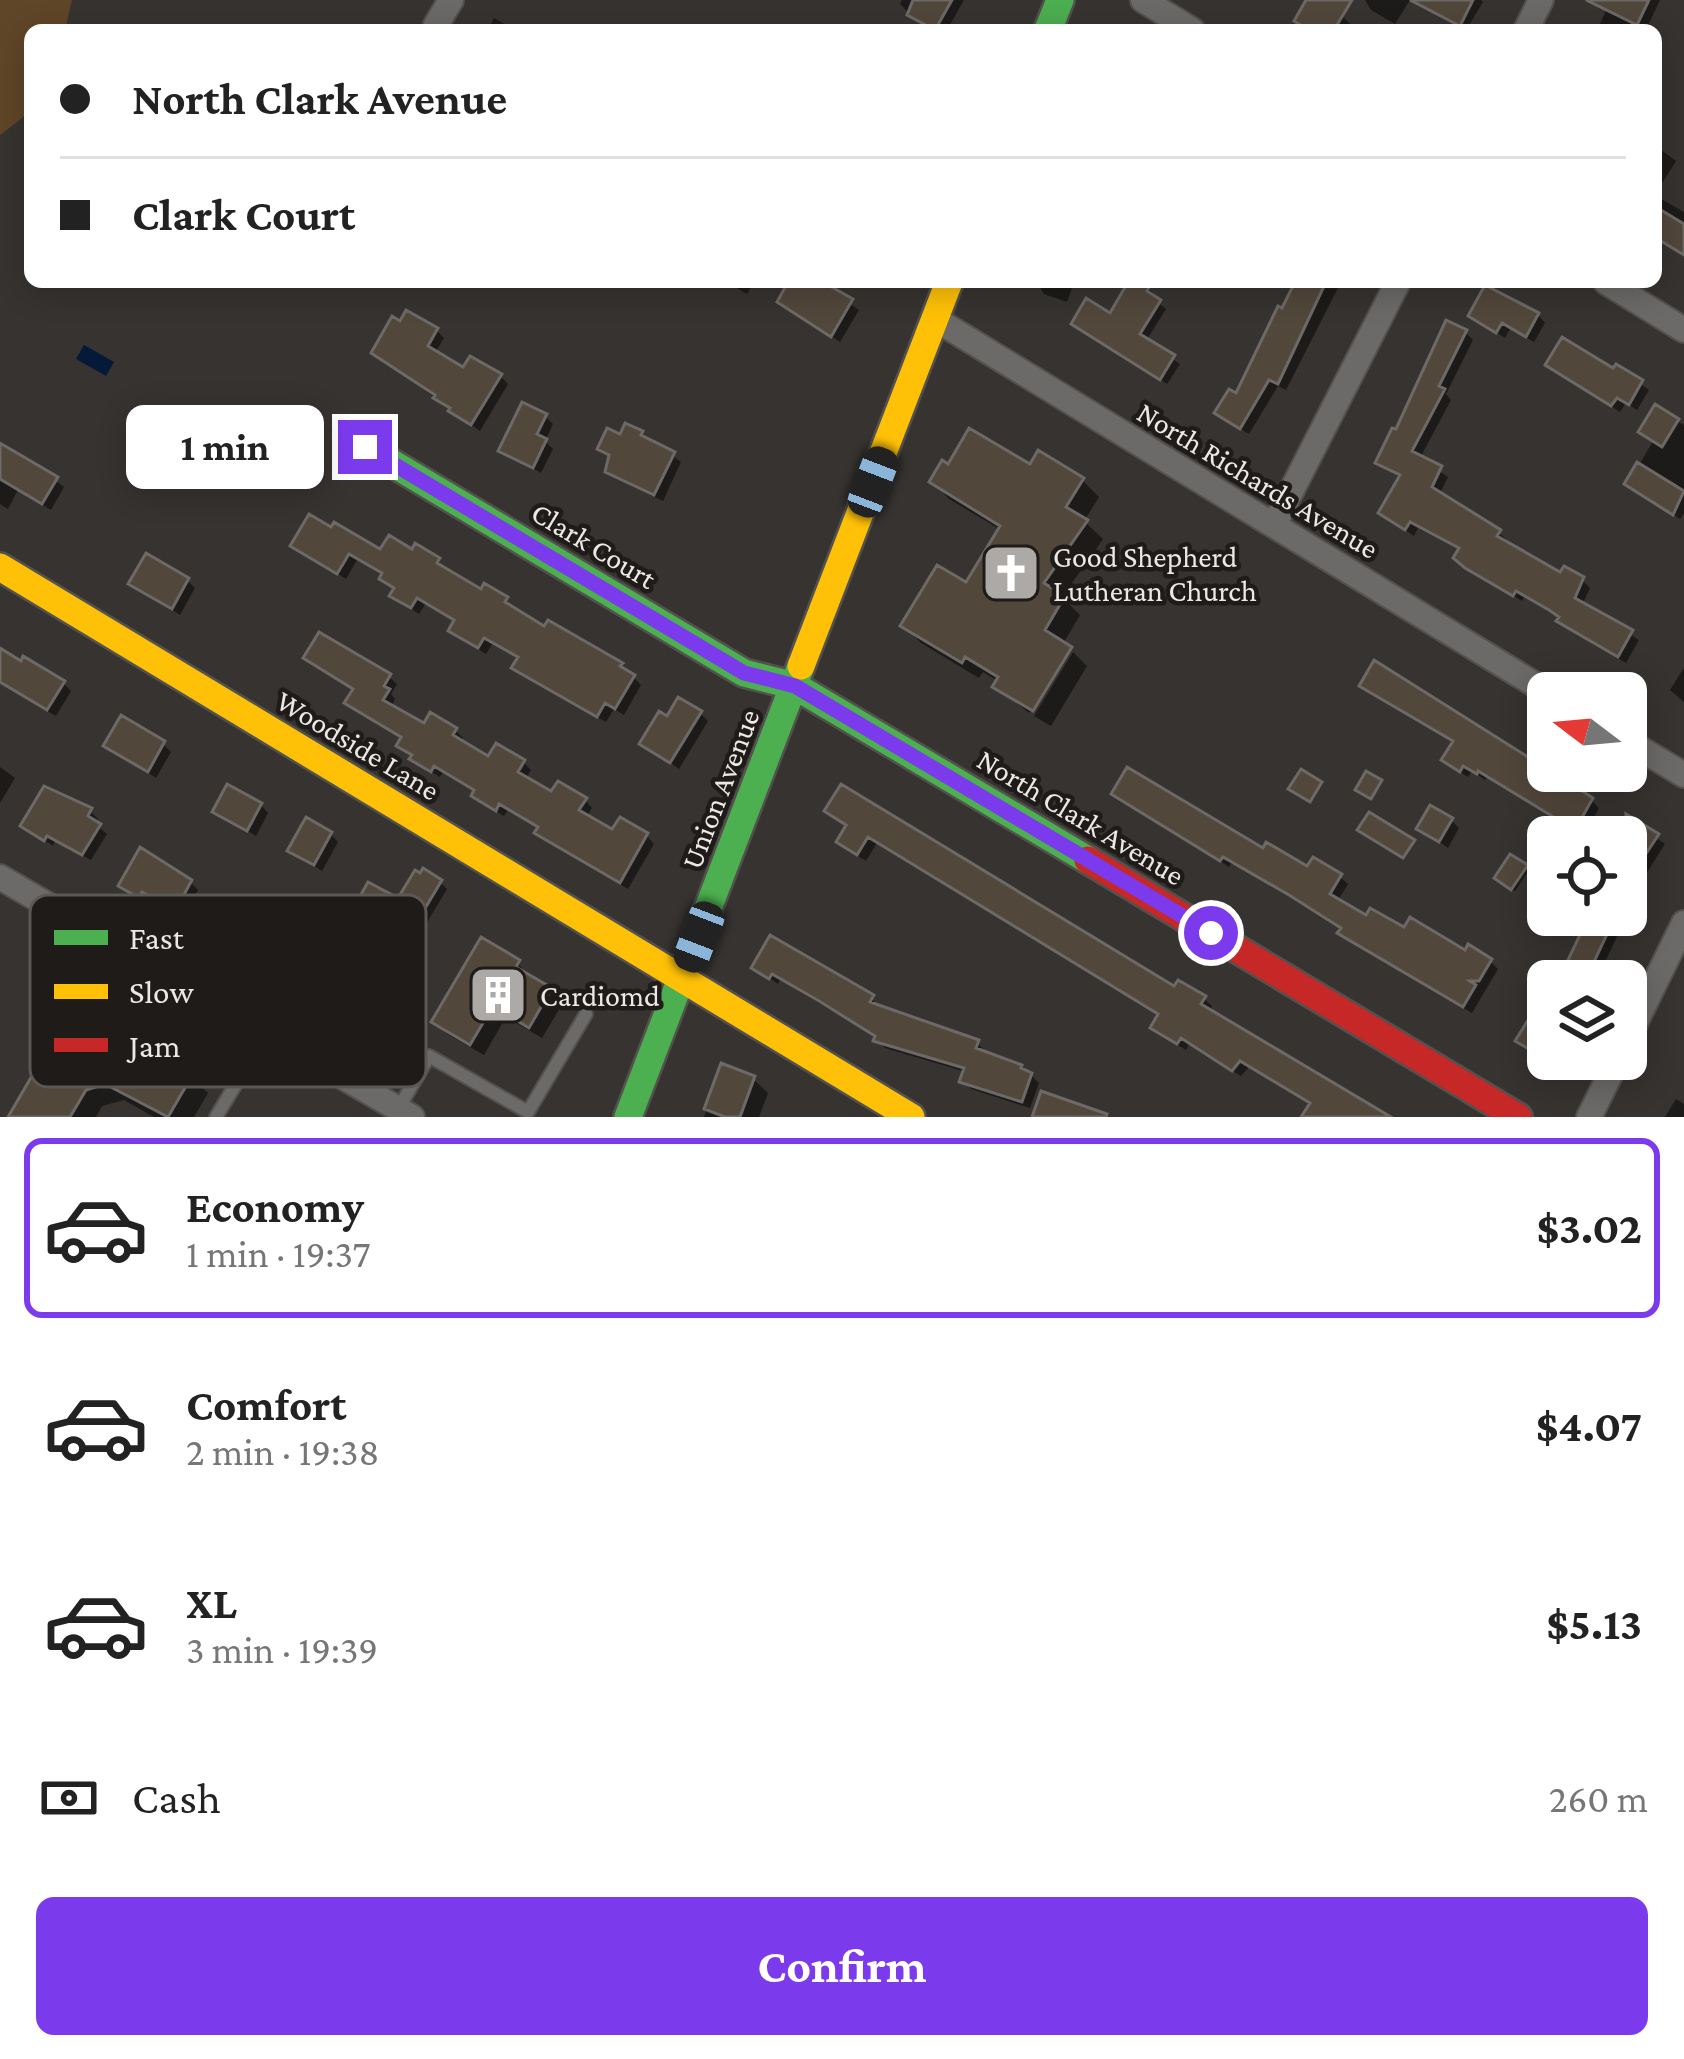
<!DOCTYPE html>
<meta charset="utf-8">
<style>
body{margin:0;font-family:"Crimson Pro",serif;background:#f6f6f6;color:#222;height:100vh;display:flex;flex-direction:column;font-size:45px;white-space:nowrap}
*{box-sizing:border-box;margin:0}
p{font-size:39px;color:#767676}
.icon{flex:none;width:66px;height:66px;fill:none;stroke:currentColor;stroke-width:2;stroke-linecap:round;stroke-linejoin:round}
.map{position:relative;height:1117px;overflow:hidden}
.details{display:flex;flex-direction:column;background:#fff;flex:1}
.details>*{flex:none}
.hud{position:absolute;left:24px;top:24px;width:1638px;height:264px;border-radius:18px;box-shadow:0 6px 30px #0003;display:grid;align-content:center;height:264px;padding:0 36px;background:#fff}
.needle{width:78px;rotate:286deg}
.controls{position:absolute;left:1527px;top:672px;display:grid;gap:24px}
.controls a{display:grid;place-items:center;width:120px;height:120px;border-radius:18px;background:#fff;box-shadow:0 6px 30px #0003;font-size:60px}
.end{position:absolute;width:54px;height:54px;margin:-27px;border:15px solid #7c3aed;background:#fff;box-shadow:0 0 0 6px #fff}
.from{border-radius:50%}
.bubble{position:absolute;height:84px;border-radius:18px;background:#fff;box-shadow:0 6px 30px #0003;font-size:39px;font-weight:700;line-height:84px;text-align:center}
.car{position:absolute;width:36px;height:72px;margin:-36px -18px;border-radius:15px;box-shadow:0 0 9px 3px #0007;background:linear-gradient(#222 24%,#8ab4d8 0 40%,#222 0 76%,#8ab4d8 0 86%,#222 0)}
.hud b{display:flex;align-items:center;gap:42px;height:114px;font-size:45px}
.hud b+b{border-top:3px solid #e0e0e0}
.hud i{width:30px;height:30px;background:#222}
ul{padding:21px 0 0;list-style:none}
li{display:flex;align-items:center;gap:36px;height:180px;margin:0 24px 18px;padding:0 12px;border:6px solid transparent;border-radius:18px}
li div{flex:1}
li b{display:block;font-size:45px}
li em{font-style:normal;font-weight:700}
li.active{border-color:#7c3aed}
li>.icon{width:108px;height:108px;stroke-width:1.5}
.pay{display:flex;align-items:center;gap:30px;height:132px;padding:0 36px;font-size:45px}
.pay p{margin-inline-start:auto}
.action{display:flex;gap:24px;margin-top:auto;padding:24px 36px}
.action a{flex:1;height:138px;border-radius:18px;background:#7c3aed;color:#fff;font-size:48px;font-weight:700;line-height:138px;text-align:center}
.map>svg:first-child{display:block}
.green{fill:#604628}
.water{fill:#051938}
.shadow{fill:#0007}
.building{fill:#52473b;stroke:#6c6967;stroke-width:3}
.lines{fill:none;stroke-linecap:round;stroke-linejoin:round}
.lane-casing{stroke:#53514e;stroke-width:16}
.street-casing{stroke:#53514e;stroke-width:28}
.fast-casing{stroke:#53514e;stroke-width:32}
.slow-casing{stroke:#53514e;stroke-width:32}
.jam-casing{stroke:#53514e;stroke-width:32}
.lane{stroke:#6c6a68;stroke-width:12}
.street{stroke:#6c6a68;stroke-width:24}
.fast{stroke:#4caf50;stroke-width:27}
.slow{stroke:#ffc107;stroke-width:27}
.jam{stroke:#c62828;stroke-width:27}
.route{stroke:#7c3aed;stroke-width:15}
.labels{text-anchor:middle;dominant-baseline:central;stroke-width:9;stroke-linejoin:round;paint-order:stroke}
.street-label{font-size:30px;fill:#ece8e5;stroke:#1e1b19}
.poi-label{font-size:30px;fill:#ece8e5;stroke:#1e1b19;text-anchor:start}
.key{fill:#1e1b19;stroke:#5c5856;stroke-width:3}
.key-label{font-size:33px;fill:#ece8e5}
</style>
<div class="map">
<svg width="1684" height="1117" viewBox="0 0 1684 1117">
<rect width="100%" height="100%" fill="#363330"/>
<!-- green -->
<path class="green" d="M0 0H72L65 30H30V112L0 135Z"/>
<!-- water -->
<path class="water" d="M84 345 114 362 106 376 76 359Z"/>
<!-- shadow -->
<path class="shadow" d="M902 0H964L947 30H935L908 12 900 4Z
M1310 0 1342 16 1350 24 1346 30 1305 28 1298 20Z
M1365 0H1410L1395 24 1371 10Z
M1442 0H1481L1483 2 1466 30 1437 11Z
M1611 0H1660L1646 30 1638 26 1636 30H1597Z
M494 18 515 30H488Z
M1656 146 1676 161 1656 193Z
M1656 196 1684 212V256L1656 239Z
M727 282H754L747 294Z
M792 282H817L859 310 840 342 789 309Z
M1037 282H1074L1067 302 1044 294Z
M1131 282 1148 288 1155 295 1153 299 1166 309 1146 341 1180 364 1167 384 1081 330 1112 317Z
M1297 282H1341L1286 390 1278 386 1249 434 1226 420Z
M1538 315 1545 323 1534 342 1510 329 1505 338 1471 316Z
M436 330 444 338 435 353 464 371 500 376 508 384 480 431 374 353Z
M1465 332 1473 340 1446 394 1451 400 1420 458 1448 477 1439 495 1499 533 1507 540 1505 544 1561 576 1582 580 1590 588 1582 605 1639 640 1626 663 1568 629 1562 618 1525 596 1522 601 1464 565 1461 550 1418 528 1414 536 1381 513 1402 478 1378 462Z
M1549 365 1614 373 1617 368 1649 390 1637 410 1626 403 1620 412Z
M1656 408 1684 425V513L1680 519 1628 484 1653 441Z
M545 416 553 424 545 441 553 449 541 473 502 450Z
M641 433 681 462 663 501 617 479 609 471 612 458 601 449Z
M0 441 64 487 51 510 18 490 8 509 0 504Z
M1082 480 1099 497 1084 521 1103 539 1062 597 1080 615 1063 644 1067 649 1029 713 996 686 999 682 983 672 979 678 921 643 904 626 967 586 1001 530 949 499 933 482Z
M294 546 413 553 438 560 445 571 482 593 506 599 512 610 545 630 549 624 621 665 641 685 624 715 614 709 606 722 523 675 515 668 520 659 493 643 486 654 460 638 452 630 457 622 426 603 419 614 401 603 393 595 396 590 383 579 385 575 357 560 346 579Z
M187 580 195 588 180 615 132 583Z
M1073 652 1087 666 1051 726 1034 716Z
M307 658 389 677 397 684 391 694 395 699 391 707 425 727 455 730 463 738 460 743 489 760 523 762 531 770 525 780 552 795 585 800 592 808 586 818 613 833 621 821 647 836 654 844 628 889 545 840 537 833 540 828 508 810 504 816 482 803 475 796 477 792 443 772 440 777 421 766 400 745 404 739 348 703 355 691Z
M0 659 63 683 71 691 56 716 0 683Z
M1683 669 1684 670V702L1670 690Z
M1363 685 1591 800 1599 808 1584 836 1487 777 1485 780 1472 771 1468 777 1453 768 1445 760 1455 742Z
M700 713 708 721 679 769 643 744 668 720Z
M163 744 171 752 156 778 107 745Z
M0 767 15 778 0 803Z
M1115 793 1308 870 1340 877 1348 884 1337 902 1367 919 1490 961 1498 969 1472 1013 1349 941 1341 933 1343 929 1301 902 1232 862 1229 867Z
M261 805 268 813 256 836 216 811Z
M90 811 98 819 95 824 107 834 91 860 55 841 53 846 24 826Z
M828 811 1175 990 1204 999 1212 1006 1209 1012 1385 1117H1305L1312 1104 1249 1067 1241 1076 1189 1044 1186 1050 1161 1035 1153 1027 1160 1016 877 843 866 861 847 850 840 842 849 826Z
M1451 820 1459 828 1448 848 1420 828Z
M1632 821 1665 844 1640 883 1647 890 1634 916 1628 913 1596 981H1560L1593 915H1626V837H1622Z
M330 834 338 842 322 871 291 850Z
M1526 868 1529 870 1515 891 1501 881Z
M440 882 447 889 419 936 382 915 379 921 358 907 399 902Z
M191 883 198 890 184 916 151 898 148 904 122 885Z
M518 963 529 978 563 1003 542 1038 506 1017 484 1055 447 1034 435 1022Z
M755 968 872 998 878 1008 977 1043 985 1050 984 1054 1031 1075 1039 1083 1030 1108 971 1089 963 1081 966 1072 885 1048 878 1038 780 980 778 984Z
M77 1004 191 1077 208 1093 194 1117H154L124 1100 102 1106 96 1117H12Z
M1548 1006V1059H1554L1552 1063 1519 1040 1539 1025Z
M723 1067 753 1079 768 1093 759 1117H704Z
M1676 1099 1684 1104V1117H1665Z"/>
<!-- building -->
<path class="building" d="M913 0H952L935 30 907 15Z
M1306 0H1352L1334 30H1309L1294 21Z
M1410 0H1473L1460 26Z
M1586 0H1649L1637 25Z
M1656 207 1684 224V255L1656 238Z
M788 282H823L853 299 831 337 777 302Z
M1128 282H1152L1147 291 1161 300 1140 334 1175 355 1160 380 1071 324 1086 298 1110 313Z
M1295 282H1326L1278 384 1269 380 1240 429 1214 413 1229 389 1236 393 1278 306 1282 308Z
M1485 285 1539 313 1526 337 1502 323 1496 333 1468 316Z
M406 310 438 328 428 346 463 367 470 356 502 374 471 425 448 411 450 408 433 398 435 395 371 353 392 316 400 321Z
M1446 320 1467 330 1439 386 1445 389 1412 451 1442 466 1432 487 1501 530 1497 536 1560 572 1564 566 1584 577 1575 598 1633 630 1618 657 1556 621 1559 617 1549 610 1516 591 1513 596 1465 568 1453 558 1459 548 1410 522 1405 530 1378 513 1400 475 1375 463 1392 428 1396 429Z
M1562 337 1613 368 1616 364 1643 380 1629 405 1617 398 1611 406 1545 365Z
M522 402 547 414 537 434 547 439 533 468 498 451Z
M1655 404 1679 419 1662 447 1638 432Z
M625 423 643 431 641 435 675 452 654 495 605 472 609 455 597 449 607 428 620 434Z
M969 428 1030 464 1038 450 1084 478 1066 507 1088 520 1044 583 1065 596 1045 630 1072 647 1033 711 992 687 998 677 965 657 962 663 900 626 937 565 966 582 1000 526 929 482 942 460 948 464Z
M0 443 58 477 42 504 0 479Z
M1637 462 1684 491 1673 515 1624 484Z
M309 514 331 527 334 522 380 549 389 535 412 549 415 543 440 558 437 563 481 589 484 583 508 597 505 602 544 626 548 620 623 663 620 666 635 675 615 709 605 703 597 717 511 668 518 657 484 638 478 648 448 631 454 620 417 598 411 608 389 596 394 588 379 579 382 573 349 554 337 574 290 546Z
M146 553 189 578 172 609 128 584Z
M319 632 391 674 384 686 390 689 383 700 424 723 430 712 457 728 453 735 488 756 496 743 525 760 518 772 551 791 558 781 587 798 579 810 612 829 620 817 648 833 620 883 534 833 538 827 499 804 496 811 471 796 474 790 434 766 431 772 409 759 412 755 396 746 401 737 344 703 353 689 303 658Z
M0 648 21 661 23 656 65 681 47 710 0 682Z
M1374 660 1593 798 1575 830 1478 771 1477 774 1463 766 1460 772 1441 760 1453 741 1359 686Z
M678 697 702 711 670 763 639 744 659 711 667 716Z
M121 715 165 741 148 772 103 746Z
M1127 767 1263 848 1266 842 1307 866 1313 857 1342 874 1330 894 1366 915 1370 908 1404 927 1410 917 1465 950 1468 944 1492 959 1479 981H1470L1476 985 1463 1007 1337 933 1341 928 1289 895 1223 857 1220 861 1111 794Z
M1301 769 1322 782 1310 802 1288 789Z
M1366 771 1382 780 1371 799 1355 790Z
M227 784 262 803 247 831 212 812Z
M841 784 1174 986 1178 980 1206 996 1201 1004 1391 1117H1301L1310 1103 1240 1061 1232 1071 1181 1038 1177 1044 1150 1028 1158 1014 868 837 857 855 836 842 846 825 824 811Z
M44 786 92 808 88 816 101 824 82 855 47 836 44 841 20 826Z
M1430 805 1453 818 1439 842 1416 829Z
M1369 812 1415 840 1403 858 1357 830Z
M1626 814 1659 834 1626 884Z
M306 817 332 832 314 865 287 851Z
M140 847 192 880 175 911 142 892 139 898 118 886Z
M1510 854 1528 865 1511 890 1494 878Z
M423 868 442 880 411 932 375 910 371 917 354 907 368 882 398 898 415 870 420 873Z
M1587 920 1609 930 1585 981H1558Z
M770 935 874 995 870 1002 979 1040 976 1048 1022 1065 1021 1068 1032 1073 1022 1102 959 1082 964 1068 873 1041 875 1036 819 1001 772 974 769 979 751 968Z
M481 937 520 960 516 967 552 988 529 1028 493 1006 470 1045 431 1022Z
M76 1000 123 1027 120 1032 193 1074 168 1117 105 1084 86 1090 70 1117H8Z
M1530 1017 1548 1028V1060L1515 1041Z
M721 1063 755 1076 740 1117H725L704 1109Z
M1041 1091 1107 1114 1106 1117H1032Z"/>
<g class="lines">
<!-- lane casing -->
<g class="lane-casing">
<path id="lane" d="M397 1111 429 1056 528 1112 586 1014
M216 1117 267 1033"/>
</g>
<!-- street casing -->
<g class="street-casing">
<path id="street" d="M1143 0 1192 30
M436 25 451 0
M1526 30 1541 0
M1606 282 1684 330
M935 319 1549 693
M1274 525 1398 282
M1626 740 1684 775
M0 877 412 1117
M1626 1042 1684 923
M1589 1117 1618 1059"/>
</g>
<!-- fast casing -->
<g class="fast-casing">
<path id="fast" d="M1048 30 1060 0
M365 447 744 673 795 686 1088 860
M628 1117 801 666"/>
</g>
<!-- slow casing -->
<g class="slow-casing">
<path id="slow" d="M0 567 911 1117
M801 666 949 282"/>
</g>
<!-- jam casing -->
<g class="jam-casing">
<path id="jam" d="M1088 860 1518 1117"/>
</g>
<!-- lane -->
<use href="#lane" class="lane"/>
<!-- street -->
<use href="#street" class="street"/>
<!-- fast -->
<use href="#fast" class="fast"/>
<!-- slow -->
<use href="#slow" class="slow"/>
<!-- jam -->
<use href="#jam" class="jam"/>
</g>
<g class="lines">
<!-- route -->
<path class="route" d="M365 447 744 673 795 686 1211 933"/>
</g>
<!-- icons -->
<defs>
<g id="church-square" transform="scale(3)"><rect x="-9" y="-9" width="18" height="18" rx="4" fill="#aca9a6" stroke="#1e1b19"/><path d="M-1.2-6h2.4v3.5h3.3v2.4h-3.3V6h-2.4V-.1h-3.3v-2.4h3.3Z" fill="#fff"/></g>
<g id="building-square" transform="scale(3)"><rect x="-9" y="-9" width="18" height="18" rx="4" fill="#aca9a6" stroke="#1e1b19"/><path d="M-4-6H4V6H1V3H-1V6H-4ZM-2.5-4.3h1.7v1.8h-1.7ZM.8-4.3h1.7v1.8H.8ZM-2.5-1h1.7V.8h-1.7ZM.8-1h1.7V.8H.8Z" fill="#fff"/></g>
</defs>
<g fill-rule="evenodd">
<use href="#church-square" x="1011" y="573"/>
<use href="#building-square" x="498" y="995"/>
</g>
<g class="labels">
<!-- street labels -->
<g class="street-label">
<text transform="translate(1258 480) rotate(31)">North Richards Avenue</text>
<text transform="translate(594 545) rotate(31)">Clark Court</text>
<text transform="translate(358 745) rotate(31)">Woodside Lane</text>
<text transform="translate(720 789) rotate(-69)">Union Avenue</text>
<text transform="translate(1081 817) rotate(31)">North Clark Avenue</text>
</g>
<!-- poi labels -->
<g class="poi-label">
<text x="1053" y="556">Good Shepherd<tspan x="1053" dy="34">Lutheran Church</tspan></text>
<text x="540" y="995">Cardiomd</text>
</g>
</g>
<!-- legend -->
<rect x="30" y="895" width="396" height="192" rx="18" class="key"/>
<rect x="54" y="930" width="54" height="15" fill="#4caf50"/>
<rect x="54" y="984" width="54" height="15" fill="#ffc107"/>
<rect x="54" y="1038" width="54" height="14" fill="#c62828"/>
<g class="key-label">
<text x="129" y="949">Fast</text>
<text x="129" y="1003">Slow</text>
<text x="129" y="1057">Jam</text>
</g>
</svg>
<div class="controls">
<a><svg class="needle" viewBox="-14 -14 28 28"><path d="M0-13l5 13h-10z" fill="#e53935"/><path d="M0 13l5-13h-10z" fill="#767676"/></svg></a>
<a><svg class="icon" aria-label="locate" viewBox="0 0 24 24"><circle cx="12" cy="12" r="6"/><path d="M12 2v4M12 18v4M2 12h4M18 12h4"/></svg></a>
<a><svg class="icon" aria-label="layers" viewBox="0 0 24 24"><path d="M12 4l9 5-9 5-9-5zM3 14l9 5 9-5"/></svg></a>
</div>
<i class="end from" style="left:1211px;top:933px"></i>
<i class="end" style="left:365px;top:447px"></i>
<div class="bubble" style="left:126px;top:405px;width:198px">1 min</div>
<i class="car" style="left:873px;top:482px;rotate:21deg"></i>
<i class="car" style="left:699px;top:937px;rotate:201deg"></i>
<div class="hud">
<b><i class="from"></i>North Clark Avenue</b>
<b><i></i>Clark Court</b>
</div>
</div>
<section class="details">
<ul>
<li class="active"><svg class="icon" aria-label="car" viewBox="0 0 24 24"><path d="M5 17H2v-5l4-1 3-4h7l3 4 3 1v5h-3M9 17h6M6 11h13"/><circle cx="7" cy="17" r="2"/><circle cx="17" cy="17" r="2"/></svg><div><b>Economy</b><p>1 min · 19:37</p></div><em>$3.02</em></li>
<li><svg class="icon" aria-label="car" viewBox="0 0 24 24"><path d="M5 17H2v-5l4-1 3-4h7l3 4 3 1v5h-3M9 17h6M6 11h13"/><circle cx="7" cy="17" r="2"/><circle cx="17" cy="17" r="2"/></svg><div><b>Comfort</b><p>2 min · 19:38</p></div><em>$4.07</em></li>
<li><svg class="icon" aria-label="car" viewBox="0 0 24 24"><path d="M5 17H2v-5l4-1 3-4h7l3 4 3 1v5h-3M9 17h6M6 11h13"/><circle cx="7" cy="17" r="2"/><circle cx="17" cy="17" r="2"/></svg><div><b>XL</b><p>3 min · 19:39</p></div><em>$5.13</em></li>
</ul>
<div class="pay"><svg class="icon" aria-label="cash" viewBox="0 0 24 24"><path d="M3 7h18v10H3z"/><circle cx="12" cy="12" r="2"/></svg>Cash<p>260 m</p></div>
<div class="action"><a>Confirm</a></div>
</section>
